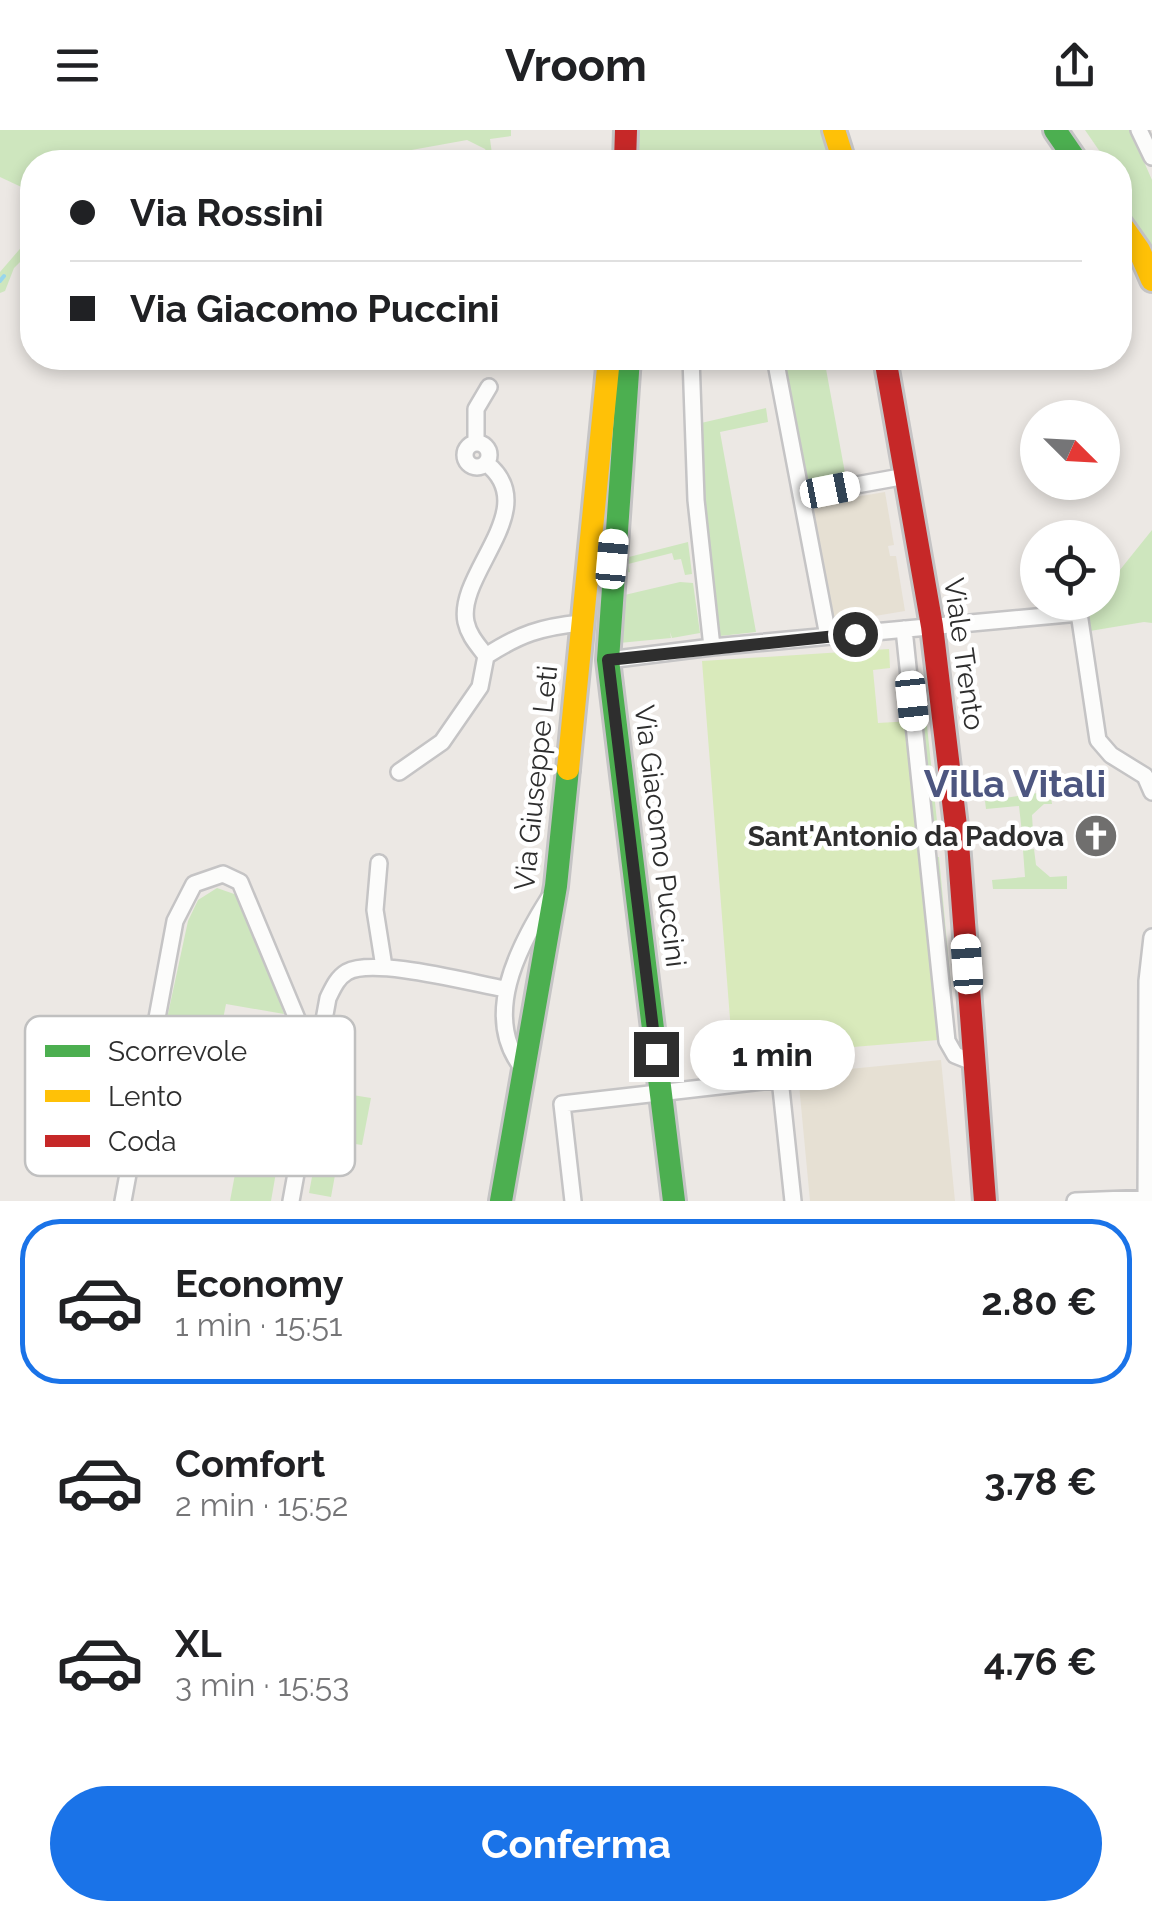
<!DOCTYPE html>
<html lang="it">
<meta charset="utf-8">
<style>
body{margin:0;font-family:Raleway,sans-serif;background:#f2f2f2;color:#202124;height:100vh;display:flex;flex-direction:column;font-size:38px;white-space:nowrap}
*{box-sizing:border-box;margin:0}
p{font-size:32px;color:#757577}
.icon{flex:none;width:55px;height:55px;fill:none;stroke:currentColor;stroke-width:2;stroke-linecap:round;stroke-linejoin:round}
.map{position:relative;height:1071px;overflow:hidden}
.drawer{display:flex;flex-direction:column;background:#fff;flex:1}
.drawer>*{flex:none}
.top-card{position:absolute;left:20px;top:20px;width:1112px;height:220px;border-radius:40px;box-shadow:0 5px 15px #0003;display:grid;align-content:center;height:220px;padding:0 50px;background:#fff}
.needle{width:65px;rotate:114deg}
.buttons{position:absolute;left:1020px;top:270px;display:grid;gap:20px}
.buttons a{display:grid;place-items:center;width:100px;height:100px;border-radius:50%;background:#fff;box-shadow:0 5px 15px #0003;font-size:50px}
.end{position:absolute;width:45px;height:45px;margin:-22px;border:12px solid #2e2e2e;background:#fff;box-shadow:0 0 0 5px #fff}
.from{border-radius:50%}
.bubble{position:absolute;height:70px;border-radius:35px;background:#fff;box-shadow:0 5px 15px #0003;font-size:32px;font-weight:700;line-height:70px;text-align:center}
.car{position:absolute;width:30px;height:60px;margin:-30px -15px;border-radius:12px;box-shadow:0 0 8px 2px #0007;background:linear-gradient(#fff 24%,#345 0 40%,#fff 0 76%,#345 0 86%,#fff 0)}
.top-card b{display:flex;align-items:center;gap:35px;height:95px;font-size:38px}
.top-card b+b{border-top:2px solid #e0e0e0}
.top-card i{width:25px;height:25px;background:#202124}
ul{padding:18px 0 0;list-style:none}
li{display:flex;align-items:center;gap:30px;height:165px;margin:0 20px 15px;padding:0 30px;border:5px solid transparent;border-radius:40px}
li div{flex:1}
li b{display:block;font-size:38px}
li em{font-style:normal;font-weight:700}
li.on{border-color:#1a73e8}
li>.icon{width:90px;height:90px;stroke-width:1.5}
.button{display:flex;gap:20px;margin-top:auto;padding:20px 50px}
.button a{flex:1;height:115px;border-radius:60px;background:#1a73e8;color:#fff;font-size:40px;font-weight:700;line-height:115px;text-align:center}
header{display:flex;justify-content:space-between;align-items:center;height:130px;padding:0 50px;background:#fff;font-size:45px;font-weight:700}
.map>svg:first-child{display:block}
.education{fill:#e6e0d3}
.green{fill:#cee6be}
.pitch{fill:#d9eabb}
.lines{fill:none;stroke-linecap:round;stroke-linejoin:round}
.stream{stroke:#99d6ec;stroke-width:4}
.street-casing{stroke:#c5c4c5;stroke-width:20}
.fast-casing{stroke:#c5c4c5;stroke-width:28}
.slow-casing{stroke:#c5c4c5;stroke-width:28}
.jam-casing{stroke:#c5c4c5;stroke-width:28}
.street{stroke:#fcfcfb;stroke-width:15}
.fast{stroke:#4caf50;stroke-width:22}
.slow{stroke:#ffc107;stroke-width:22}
.jam{stroke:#c62828;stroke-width:22}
.route{stroke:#2e2e2e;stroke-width:12}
.labels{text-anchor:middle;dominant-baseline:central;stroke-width:9;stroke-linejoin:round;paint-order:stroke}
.street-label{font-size:28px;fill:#2e2e2e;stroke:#fff}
.poi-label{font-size:28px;font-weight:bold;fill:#2e2e2e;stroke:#fff;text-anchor:end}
.district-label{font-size:38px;font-weight:bold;fill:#4d5680;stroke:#fff}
.key{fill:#fff;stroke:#c0c0c0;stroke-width:2.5}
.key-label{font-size:28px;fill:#2e2e2e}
</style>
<header><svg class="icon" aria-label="menu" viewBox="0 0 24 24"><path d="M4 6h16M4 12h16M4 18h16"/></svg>Vroom<svg class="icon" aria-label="share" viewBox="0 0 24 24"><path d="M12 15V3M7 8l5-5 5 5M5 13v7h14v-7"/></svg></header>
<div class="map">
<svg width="1152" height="1071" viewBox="0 0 1152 1071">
<rect width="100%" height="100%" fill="#ece8e4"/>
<!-- education -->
<path class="education" d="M885 362 894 415 888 416 890 426H896L905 481 833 493 813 374Z
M941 930 955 1071H810L798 944Z"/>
<!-- green -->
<path class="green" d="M0 0H511V6L490 9 493 32H488L489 26 485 19 467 10 406 21 387 20 376 32H314C297 15 264 21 245 32H32V62L0 47Z
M635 0H824L831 32H633Z
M1085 0H1130L1152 50V131L1120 72 1128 63 1120 52V32H1107Z
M32 68V120L14 138 5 161 0 163V142L25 113 23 102 30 89 21 82Z
M784 228H824L847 354 807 361Z
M766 278 768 292 720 302 756 502 720 506 704 404 701 293Z
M1152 400V493L1144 492 1090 501 1087 480 1093 473 1102 472 1103 461Z
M688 412 692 444 685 445 681 429 674 430 672 423 628 434 630 442 624 443 626 455 616 456 617 430Z
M680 452 693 453 700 503 672 508 670 502 671 508 619 513 616 467Z
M923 586H926L938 701 928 702 919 590Z
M1050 661 1052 674H1044L1032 685 1033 702 1022 703 1019 676 986 679 985 671Z
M1034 719 1036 735 1050 747 1067 746V759H993L992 750 1025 747 1023 720Z
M939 727 956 909 953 908 930 728Z
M217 758 237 765 247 779 284 884 226 874 215 930 160 921 188 791 198 770Z
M328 961 371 968 362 1015 341 1012 331 1067 309 1063Z
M243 1001 282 1008 271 1071H230Z"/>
<!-- pitch -->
<path class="pitch" d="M889 519 890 538 873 540 878 593 911 591 938 910 733 927 702 531Z"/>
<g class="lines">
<!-- stream -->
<path class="stream" d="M0 151 4 146"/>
<!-- street casing -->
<g class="street-casing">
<path id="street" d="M1139 0 1152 27
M691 228 696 370 712 517
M775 228 828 506
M476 312V279L489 257
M465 325a12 12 0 1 1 24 0a12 12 0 1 1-24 0Z
M801 365 906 346
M904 499 947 911 955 925 975 933
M486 526C478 515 469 506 466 492 456 443 544 378 486 333
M608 530 712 517 1079 483 1098 610 1111 625 1145 646 1152 662
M399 642 442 612 480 557 486 526C520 504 541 497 581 493
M379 733 375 780 384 837
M525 941C480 889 518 817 549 768
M123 1071 175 791 194 754 223 744 240 752 305 908 318 919
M291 1071 328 868C333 858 337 848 347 842 374 827 471 853 505 859
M573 1071 562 974 780 949 793 1071
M1075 1071 1152 1068
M1146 1071 1147 851 1152 807"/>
</g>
<!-- fast casing -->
<g class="fast-casing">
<path id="fast" d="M1055 0 1077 32
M629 228 608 530 674 1071
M501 1071 556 756 568 639"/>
</g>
<!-- slow casing -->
<g class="slow-casing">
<path id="slow" d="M834 0 844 32
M1120 93 1139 120 1152 150
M568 639 609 228"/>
</g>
<!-- jam casing -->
<g class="jam-casing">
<path id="jam" d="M625 32 626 0
M885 228 932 496 958 713 985 1071"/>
</g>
<!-- street -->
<use href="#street" class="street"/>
<!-- fast -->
<use href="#fast" class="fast"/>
<!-- slow -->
<use href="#slow" class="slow"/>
<!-- jam -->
<use href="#jam" class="jam"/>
</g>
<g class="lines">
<!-- route -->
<path class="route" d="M656 924 608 530 855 504"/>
</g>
<!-- icons -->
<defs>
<g id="church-disc" transform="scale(2.25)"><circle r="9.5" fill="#706f6e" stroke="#fff"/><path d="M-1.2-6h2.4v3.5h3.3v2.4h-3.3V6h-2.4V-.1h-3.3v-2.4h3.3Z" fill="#fff"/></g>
</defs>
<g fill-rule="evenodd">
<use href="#church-disc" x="1096" y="706"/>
</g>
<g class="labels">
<!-- street labels -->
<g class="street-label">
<text transform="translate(964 524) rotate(82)">Viale Trento</text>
<text transform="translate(536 648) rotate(-84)">Via Giuseppe Leti</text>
<text transform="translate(660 706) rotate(83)">Via Giacomo Puccini</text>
</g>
<!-- poi labels -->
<g class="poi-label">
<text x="1064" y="706">Sant'Antonio da Padova</text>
</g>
<!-- district labels -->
<g class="district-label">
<text x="1015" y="653">Villa Vitali</text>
</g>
</g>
<!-- legend -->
<rect x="25" y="886" width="330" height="160" rx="15" class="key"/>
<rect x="45" y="915" width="45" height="12" fill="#4caf50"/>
<rect x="45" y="960" width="45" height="12" fill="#ffc107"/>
<rect x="45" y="1005" width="45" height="12" fill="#c62828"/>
<g class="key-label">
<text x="108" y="931">Scorrevole</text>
<text x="108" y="976">Lento</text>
<text x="108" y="1021">Coda</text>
</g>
</svg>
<div class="buttons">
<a><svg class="needle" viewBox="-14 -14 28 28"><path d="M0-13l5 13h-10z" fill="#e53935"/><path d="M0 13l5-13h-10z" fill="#757577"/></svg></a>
<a><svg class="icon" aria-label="locate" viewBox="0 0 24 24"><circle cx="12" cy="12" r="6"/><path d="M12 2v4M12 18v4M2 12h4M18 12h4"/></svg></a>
</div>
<i class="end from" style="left:855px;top:504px"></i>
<i class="end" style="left:656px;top:924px"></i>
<div class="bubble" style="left:690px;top:890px;width:165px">1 min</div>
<i class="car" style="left:830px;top:360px;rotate:79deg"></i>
<i class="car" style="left:612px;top:429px;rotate:5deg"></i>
<i class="car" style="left:912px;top:571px;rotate:174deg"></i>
<i class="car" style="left:967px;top:834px;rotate:356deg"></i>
<div class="top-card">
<b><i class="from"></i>Via Rossini</b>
<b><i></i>Via Giacomo Puccini</b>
</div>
</div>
<section class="drawer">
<ul>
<li class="on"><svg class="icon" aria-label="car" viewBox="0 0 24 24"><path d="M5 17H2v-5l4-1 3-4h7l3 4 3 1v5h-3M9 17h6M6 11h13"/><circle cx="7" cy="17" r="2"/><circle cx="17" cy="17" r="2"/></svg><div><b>Economy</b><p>1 min · 15:51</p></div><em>2.80 €</em></li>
<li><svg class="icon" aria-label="car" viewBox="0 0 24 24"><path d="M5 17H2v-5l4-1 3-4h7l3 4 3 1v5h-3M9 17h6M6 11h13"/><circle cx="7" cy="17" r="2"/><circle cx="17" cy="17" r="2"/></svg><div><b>Comfort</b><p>2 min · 15:52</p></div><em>3.78 €</em></li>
<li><svg class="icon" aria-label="car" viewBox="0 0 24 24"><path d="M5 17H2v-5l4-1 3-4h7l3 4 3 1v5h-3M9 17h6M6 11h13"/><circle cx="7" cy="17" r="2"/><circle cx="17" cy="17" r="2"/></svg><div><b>XL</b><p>3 min · 15:53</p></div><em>4.76 €</em></li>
</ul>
<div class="button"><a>Conferma</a></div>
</section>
